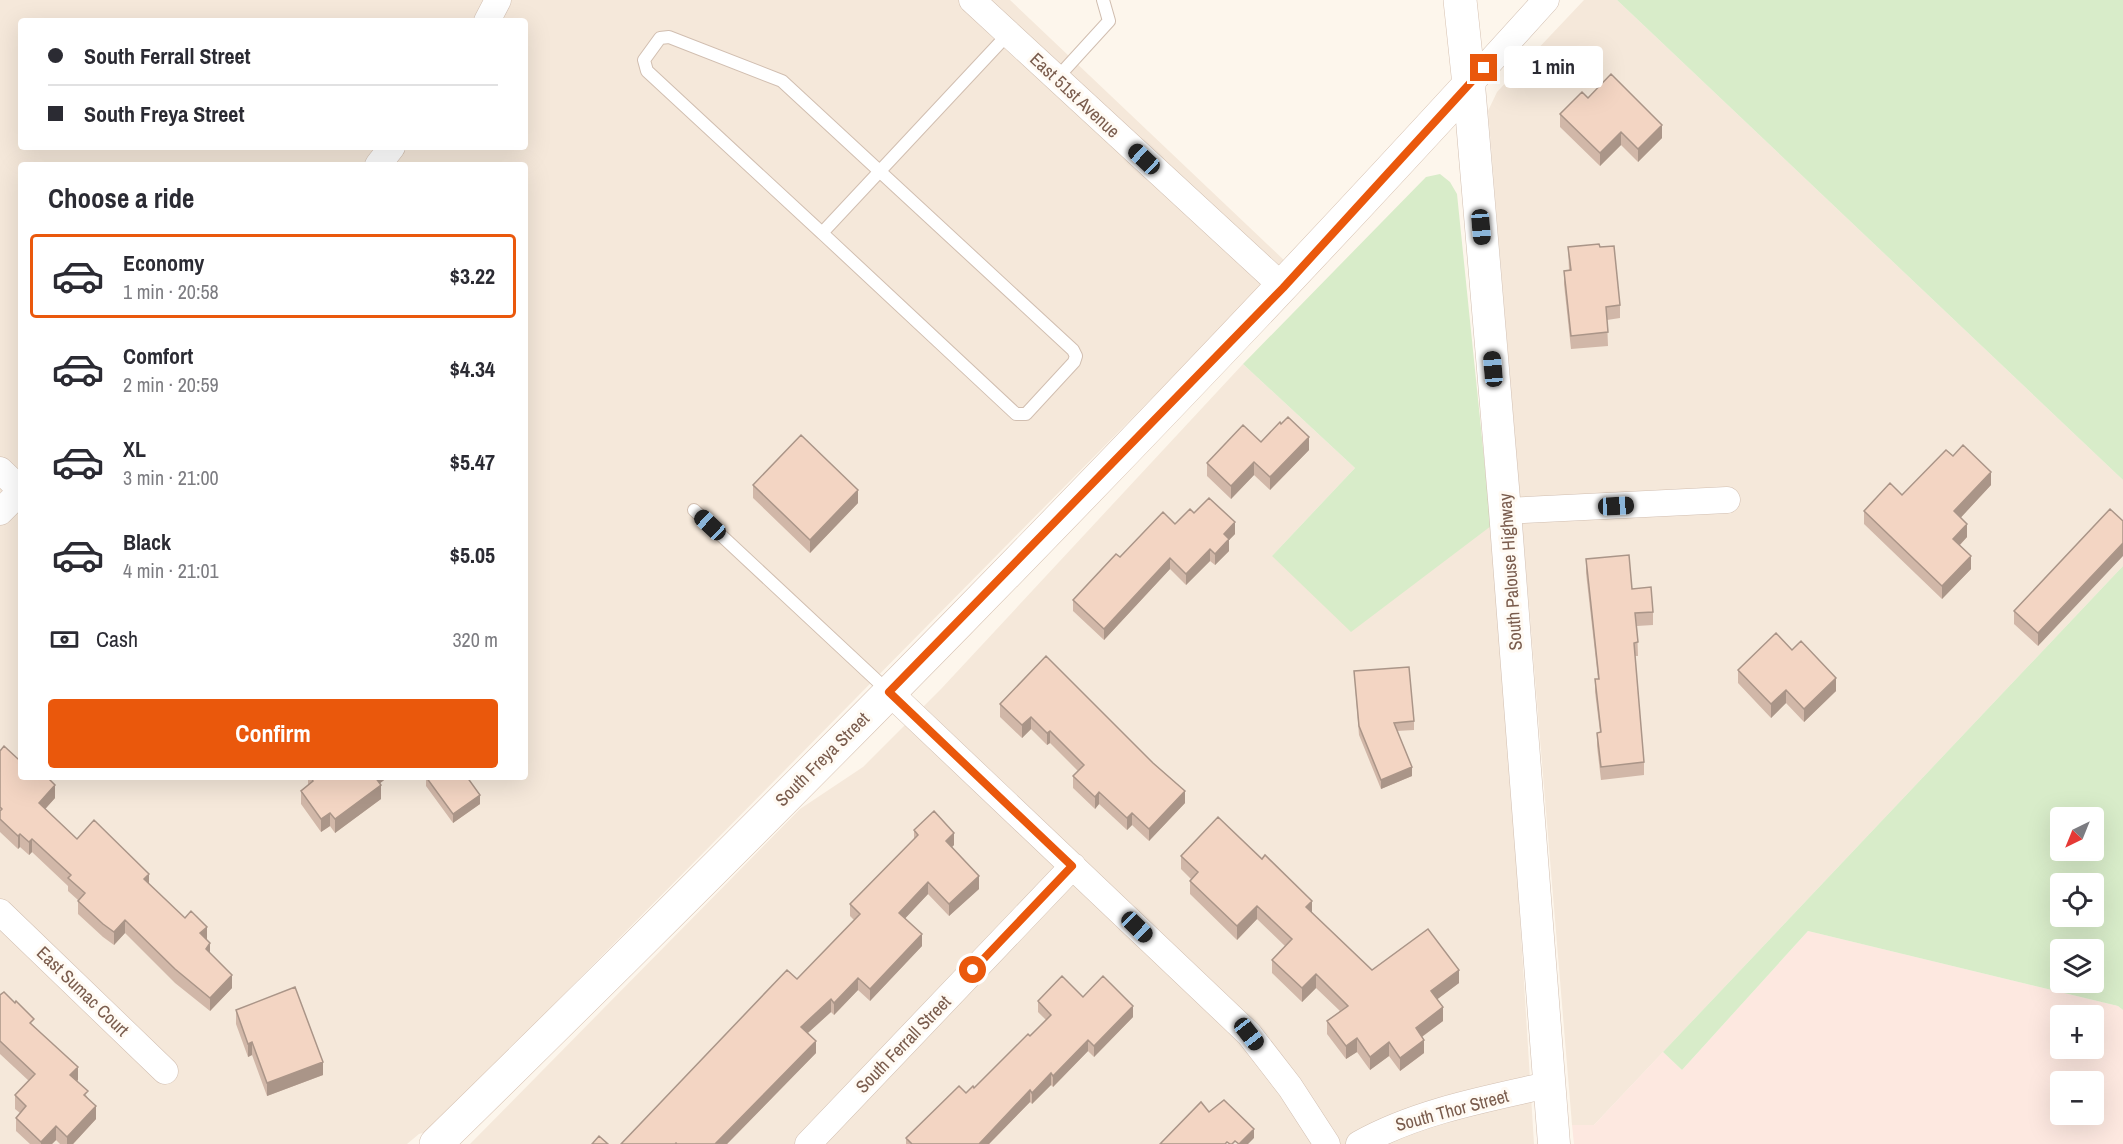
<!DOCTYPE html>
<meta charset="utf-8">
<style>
body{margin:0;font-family:"Archivo Narrow",sans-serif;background:#f2f2f3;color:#2b2b33;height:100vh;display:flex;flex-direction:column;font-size:22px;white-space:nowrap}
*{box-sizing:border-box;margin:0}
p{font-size:20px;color:#7c7c81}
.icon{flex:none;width:33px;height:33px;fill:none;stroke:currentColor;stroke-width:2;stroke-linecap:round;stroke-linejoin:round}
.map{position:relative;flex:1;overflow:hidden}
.details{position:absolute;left:18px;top:162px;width:510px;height:618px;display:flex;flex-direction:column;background:#fff;border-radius:6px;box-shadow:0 6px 24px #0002}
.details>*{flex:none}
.hud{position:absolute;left:18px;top:18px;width:510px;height:132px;border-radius:6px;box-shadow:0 6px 24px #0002;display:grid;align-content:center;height:132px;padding:0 30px;background:#fff}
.needle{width:39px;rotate:223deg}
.tools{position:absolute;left:2050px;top:807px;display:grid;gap:12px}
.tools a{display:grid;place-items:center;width:54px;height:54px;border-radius:6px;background:#fff;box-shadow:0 6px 24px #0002;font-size:30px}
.end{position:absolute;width:27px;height:27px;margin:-14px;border:8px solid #ea580c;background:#fff;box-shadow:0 0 0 3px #fff}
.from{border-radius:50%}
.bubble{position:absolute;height:42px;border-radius:6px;background:#fff;box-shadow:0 6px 24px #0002;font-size:20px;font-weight:700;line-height:42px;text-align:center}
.car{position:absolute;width:18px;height:36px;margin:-18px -9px;border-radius:8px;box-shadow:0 0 4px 2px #0007;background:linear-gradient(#222 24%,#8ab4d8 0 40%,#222 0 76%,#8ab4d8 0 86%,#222 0)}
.hud b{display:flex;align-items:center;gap:21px;height:57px;font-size:22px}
.hud b+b{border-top:2px solid #e1e1e2}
.hud i{width:15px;height:15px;background:#2b2b33}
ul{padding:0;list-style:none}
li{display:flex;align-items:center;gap:18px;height:84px;margin:0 12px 9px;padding:0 18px;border:3px solid transparent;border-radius:6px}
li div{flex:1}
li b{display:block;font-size:22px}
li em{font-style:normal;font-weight:700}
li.active{border-color:#ea580c}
li>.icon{width:54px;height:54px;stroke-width:1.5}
h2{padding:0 30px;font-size:27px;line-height:72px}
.pay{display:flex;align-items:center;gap:15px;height:66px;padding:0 30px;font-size:22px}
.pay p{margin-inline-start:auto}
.action{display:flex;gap:12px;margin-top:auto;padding:12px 30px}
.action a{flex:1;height:69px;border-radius:6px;background:#ea580c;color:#fff;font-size:24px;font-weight:700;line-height:69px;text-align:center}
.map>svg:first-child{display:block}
.residential{fill:#f5e8da;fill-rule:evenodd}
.commercial{fill:#fde8e0;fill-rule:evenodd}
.green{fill:#d8ecc9;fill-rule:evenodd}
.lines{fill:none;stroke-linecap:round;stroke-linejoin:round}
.service-casing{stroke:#d1beb0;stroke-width:14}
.minor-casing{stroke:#d1beb0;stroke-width:27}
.tertiary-casing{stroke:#d1beb0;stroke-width:33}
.secondary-casing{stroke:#d6c0b0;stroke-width:34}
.service{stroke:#fff;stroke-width:12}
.minor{stroke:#fff;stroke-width:26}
.tertiary{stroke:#fff;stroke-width:32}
.secondary{stroke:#fff;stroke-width:33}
.wall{fill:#d1b7a8}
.shaded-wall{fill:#aa9588}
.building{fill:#f3d5c3;stroke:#aa9588;stroke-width:1.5}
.route{stroke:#ea580c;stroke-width:8}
.labels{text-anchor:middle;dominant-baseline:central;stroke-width:6;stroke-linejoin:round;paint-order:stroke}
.street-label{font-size:18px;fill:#7a5c4d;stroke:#fffaf3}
</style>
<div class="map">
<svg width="2123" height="1144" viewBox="0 0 2123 1144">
<rect width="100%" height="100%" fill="#fdf6ec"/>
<!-- residential -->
<path class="residential" d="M0 0H1010L1286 262 429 1131 419 1134 407 1144H0ZM21 21H525V147H21ZM21 165H525V777H21Z
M1584 0H1617L2123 480V566L1594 1125H1572L1488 111 1497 92Z
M1243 364 1355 468 1272 556 1491 526 1514 820 1534 1144H470L800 809 863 767 941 689Z"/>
<!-- commercial -->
<path class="commercial" d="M1808 931 2118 1006 2123 1010V1144H1574L1572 1125H1594L1663 1052 1682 1070ZM2061 1016H2094V1048H2061ZM2061 1082H2094V1114H2061Z"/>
<!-- green -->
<path class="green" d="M1617 0H2123V480Z
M1440 174 1450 182 1457 194 1491 526 1351 632 1272 556 1355 468 1243 364 1426 177Z
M2123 566V1010L2118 1006 1808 931 1682 1070 1663 1052ZM2061 818H2094V850H2061ZM2061 884H2094V916H2061ZM2061 950H2094V982H2061Z"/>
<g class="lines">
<!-- service casing -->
<g class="service-casing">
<path id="service" d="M1057 78 1109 21 1103 0
M822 233 1016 414H1026L1074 362 1076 356 1073 350 782 81 669 37 660 38 644 60 647 71 822 233 1009 33
M694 510 888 691"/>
</g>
<!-- minor casing -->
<g class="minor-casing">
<path id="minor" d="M972 0 1283 287
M487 21 498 0
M1469 85 1546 0
M378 165 392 147
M0 470 21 490
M1505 511 1727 500
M0 512 21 491
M889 692 1249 1034 1290 1087 1327 1144
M0 912 165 1071
M808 1144 1073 866
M1359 1144C1416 1112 1485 1099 1548 1085"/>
</g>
<!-- tertiary casing -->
<g class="tertiary-casing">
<path id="tertiary" d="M1469 85 1505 511 1554 1144"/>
</g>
<!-- secondary casing -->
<g class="secondary-casing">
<path id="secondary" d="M436 1144C788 799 1136 448 1469 85L1460 0"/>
</g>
<!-- service -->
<use href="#service" class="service"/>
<!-- minor -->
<use href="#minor" class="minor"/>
<!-- tertiary -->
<use href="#tertiary" class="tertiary"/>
<!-- secondary -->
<use href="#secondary" class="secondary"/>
</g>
<!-- wall -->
<path class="wall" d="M1588 98 1662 138 1638 162 1621 145 1600 166 1560 127V114Z
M1568 247H1600L1620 305V318L1607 320 1608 346 1571 349 1564 284V271L1569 270Z
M1261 442 1309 450 1270 490 1254 475 1231 499 1207 476V463Z
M1953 456 1991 485 1960 518 1967 537 1960 545 1971 569 1942 599 1864 524V511L1902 495Z
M753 485 858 503 810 553 753 498Z
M2110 509 2038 646 2014 624V611Z
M1194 513 1235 534 1229 540V551L1215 565 1210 561 1186 585 1170 569 1104 640 1073 611V600L1120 557Z
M1586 559 1632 589 1653 612V625L1637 626 1638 656H1635L1644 762V775L1601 780 1597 746V733L1600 732 1595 692V679H1598L1586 573Z
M1792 650 1836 691 1804 722 1786 703 1771 718 1738 683V670Z
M1046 656 1185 803 1149 841 1132 825 1127 830 1099 804 1095 809 1073 788V776L1078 771 1050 743 1047 745 1031 729 1022 738 1000 717V704Z
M1354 671 1414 721V730L1397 731 1412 776 1381 789 1359 735Z
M0 751 55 798 45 809 77 839 149 884 207 940 210 953 232 988 210 1011 175 983 125 933 114 945 103 937 78 914V900L68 891V886L32 852 29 855 20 847 18 849 0 832Z
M308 777H388L380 783 381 799 335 833 330 826 321 832 301 804V791L308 785Z
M426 777 480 804 453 823 426 786Z
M914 830 954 845 952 847 979 889 949 916 928 894 905 918 922 946 870 1001 858 990 834 1015 831 1012 808 1033 816 1053 727 1144H621L797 979 854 920 850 916V904L914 839Z
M1181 856 1312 913 1372 970 1459 983 1437 999 1443 1021 1422 1037 1424 1053 1400 1071 1389 1056 1370 1070 1357 1052 1346 1059 1327 1034V1021L1340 1011 1316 988 1302 1002 1272 973V960L1285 946 1257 919 1237 940 1190 894V881L1191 879 1181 869Z
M0 995 34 1026 78 1080 77 1081 88 1098 96 1119 73 1144H60L56 1140 52 1144H30L16 1131V1118L20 1113 15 1109V1095L29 1081 0 1054Z
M1083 997 1133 1017 1094 1057 1088 1051 1053 1087 1051 1085 1032 1104 1030 1102 989 1144H906V1138L966 1093 974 1088 1046 1020 1038 1012V1001Z
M236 1010 323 1075 267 1096 252 1055 248 1057 236 1024Z"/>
<!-- shaded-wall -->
<path class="shaded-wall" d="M1662 125V138L1638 162V149Z
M1621 132V145L1600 166V153Z
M1309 437V450L1270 490V477Z
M1254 462V475L1231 499V486Z
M1991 472V485L1954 525V511Z
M858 490V503L810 553V540Z
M1235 522V534L1229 540V551L1215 565V554L1224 534Z
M1967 524V537L1953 552V539Z
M2123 543V556L2038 646V633Z
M1210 549V561L1186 585V574Z
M1971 556V569L1942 599V586Z
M1170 558V569L1104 640V629Z
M1836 678V691L1804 722V709Z
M1786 690V703L1771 718V704Z
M1031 717V729L1022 738V725Z
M1050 731V743L1047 745V733Z
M1412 767V776L1381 789V780Z
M374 777H388L374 788Z
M55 785V798L39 816V803Z
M381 785V799L335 833V819Z
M1185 791V803L1149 841V829Z
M1099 792V804L1095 809V797Z
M480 795V804L453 823V814Z
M330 813V826L321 832V819Z
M1132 813V825L1127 830V818Z
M954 833V845L946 853V841Z
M20 834V847L18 849V836Z
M32 839V852L29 855V842Z
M149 874V887L144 879Z
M979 876V889L949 916V904Z
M928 882V894L899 925V913Z
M1312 901V914L1306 907Z
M1257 906V919L1237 940V926Z
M125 920V933L114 945V932Z
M207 927V940L200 933Z
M922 934V946L870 1001V989Z
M210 943V957L206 949Z
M1459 970V983L1431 1004V991Z
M1316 974V988L1302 1002V988Z
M232 975V988L210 1011V998Z
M858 978V990L834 1015V1003Z
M831 999V1012L801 1039V1027Z
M1133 1006V1017L1094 1057V1046Z
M1443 1007V1021L1416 1041V1028Z
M1357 1038V1052L1346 1059V1046Z
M1088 1040V1051L1053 1087V1076Z
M1424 1040V1053L1400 1071V1058Z
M816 1041V1053L727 1144H715Z
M252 1042V1055L248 1057V1044Z
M1389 1042V1056L1370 1070V1057Z
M323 1062V1075L267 1096V1083Z
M78 1067V1080L70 1088V1075Z
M1051 1073V1085L1032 1104V1093Z
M1030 1090V1102L989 1144H979Z
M96 1106V1119L73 1144H67V1137Z
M56 1126V1140L52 1144H41V1142Z
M1254 1129V1138L1248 1144H1239Z"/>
<!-- building -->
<path class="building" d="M1611 74 1662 125 1638 149 1621 132 1600 153 1560 114 1582 92 1588 98Z
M1599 244 1600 247 1614 246 1620 305 1606 307 1608 332 1571 336 1564 271 1571 270 1568 247Z
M1288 417 1309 437 1270 477 1254 462 1231 486 1207 463 1243 425 1261 442 1280 422 1281 424Z
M801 435 858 490 810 540 753 485Z
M1963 445 1991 472 1954 511 1967 524 1953 539 1971 556 1942 586 1864 511 1890 483 1902 495 1946 450 1953 456Z
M1209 498 1235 522 1224 534 1229 539 1215 554 1210 549 1186 574 1170 558 1104 629 1073 600 1116 554 1120 557 1163 512 1175 524 1190 509 1194 513Z
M2110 509 2123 521V543L2038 633 2014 611Z
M1629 555 1632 589 1651 587 1653 612 1635 613 1638 642 1634 643 1644 762 1601 767 1597 733 1601 732 1595 679H1599L1586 559Z
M1776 633 1792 650 1801 641 1836 678 1804 709 1786 690 1771 704 1738 670Z
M1046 656 1153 763 1185 791 1149 829 1132 813 1127 818 1099 792 1095 797 1073 776 1084 765 1050 731 1047 733 1031 717 1022 725 1000 704Z
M1409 667 1414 721 1394 723 1412 767 1381 780 1359 726 1354 671Z
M4 746 18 759 21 755V777H47L55 785 39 803 77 839 94 820 149 874 144 879 185 918 191 911 207 927 200 933 210 943 206 949 232 975 210 998 175 969 125 920 114 932 103 924 78 901 85 893 68 878 71 875 32 839 29 842 20 834 18 836 0 819V811L2 809 0 807V751Z
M311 777H375L381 785 335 819 330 813 321 819 301 791 313 781Z
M426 777H467L480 795 453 814Z
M934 811 954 833 946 841 979 876 949 904 928 882 899 913 922 934 870 989 858 978 834 1003 831 999 801 1027 816 1041 715 1144H677L676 1143 675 1144H621L787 970 797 979 860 914 850 904 918 835 914 830Z
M1218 817 1262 859 1265 855 1312 901 1306 907 1372 970 1428 929 1459 970 1431 991 1443 1007 1416 1028 1424 1040 1400 1058 1389 1042 1370 1057 1357 1038 1346 1046 1327 1021 1348 1006 1316 974 1302 988 1272 960 1292 939 1257 906 1237 926 1190 881 1198 872 1181 856Z
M1062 976 1083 997 1103 976 1133 1006 1094 1046 1088 1040 1053 1076 1051 1073 1032 1093 1030 1090 979 1144H912L906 1138 959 1086 966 1093 973 1086 974 1088 1028 1034 1030 1036 1051 1015 1038 1001Z
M295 987 323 1062 267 1083 252 1042 248 1044 236 1010Z
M4 992 15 1003 16 1001 34 1019 30 1023 78 1067 70 1075 88 1091 84 1095 96 1106 67 1137 56 1126 41 1142 16 1118 26 1106 15 1095 35 1074 0 1041V995Z
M1224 1100 1254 1129 1239 1144 1235 1141 1232 1144H1230L1227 1142 1225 1144H1160L1201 1102 1209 1112Z
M599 1136 608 1144H592Z"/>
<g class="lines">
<!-- route -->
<path class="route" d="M973 970 1072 866 889 692 1283 288 1484 68"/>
</g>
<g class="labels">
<!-- street labels -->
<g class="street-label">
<text transform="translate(1075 95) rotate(43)">East 51st Avenue</text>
<text transform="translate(1510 572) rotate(-94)">South Palouse Highway</text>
<text transform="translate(822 759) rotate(-45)">South Freya Street</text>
<text transform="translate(83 991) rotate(44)">East Sumac Court</text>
<text transform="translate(903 1044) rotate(-46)">South Ferrall Street</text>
<text transform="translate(1452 1110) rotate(-15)">South Thor Street</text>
</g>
</g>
</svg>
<div class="tools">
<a><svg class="needle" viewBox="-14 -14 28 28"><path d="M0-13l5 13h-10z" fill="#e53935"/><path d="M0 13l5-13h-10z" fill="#7c7c81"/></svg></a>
<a><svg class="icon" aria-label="locate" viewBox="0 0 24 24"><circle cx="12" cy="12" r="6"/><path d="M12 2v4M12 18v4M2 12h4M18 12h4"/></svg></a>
<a><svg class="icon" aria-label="layers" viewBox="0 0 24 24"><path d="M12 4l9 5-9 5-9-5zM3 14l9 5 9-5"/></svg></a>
<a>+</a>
<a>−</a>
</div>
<i class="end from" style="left:973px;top:970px"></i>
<i class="end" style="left:1484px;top:68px"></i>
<div class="bubble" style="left:1504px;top:46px;width:99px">1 min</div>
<i class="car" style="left:1144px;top:159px;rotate:313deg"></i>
<i class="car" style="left:1481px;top:227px;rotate:175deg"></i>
<i class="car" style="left:1493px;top:369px;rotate:355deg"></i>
<i class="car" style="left:1616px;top:506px;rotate:87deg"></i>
<i class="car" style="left:710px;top:525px;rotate:313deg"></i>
<i class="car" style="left:1137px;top:927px;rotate:134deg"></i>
<i class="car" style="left:1249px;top:1034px;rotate:142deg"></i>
<div class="hud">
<b><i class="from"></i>South Ferrall Street</b>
<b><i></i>South Freya Street</b>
</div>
<section class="details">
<h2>Choose a ride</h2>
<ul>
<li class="active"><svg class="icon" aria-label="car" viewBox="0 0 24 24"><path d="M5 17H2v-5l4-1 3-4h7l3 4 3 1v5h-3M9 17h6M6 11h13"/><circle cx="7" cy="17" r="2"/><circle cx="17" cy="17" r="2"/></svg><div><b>Economy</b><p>1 min · 20:58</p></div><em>$3.22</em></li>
<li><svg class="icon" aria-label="car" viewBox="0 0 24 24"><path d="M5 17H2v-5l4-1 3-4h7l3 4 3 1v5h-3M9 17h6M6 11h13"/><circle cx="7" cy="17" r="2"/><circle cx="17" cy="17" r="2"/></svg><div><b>Comfort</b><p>2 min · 20:59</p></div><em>$4.34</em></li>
<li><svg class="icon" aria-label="car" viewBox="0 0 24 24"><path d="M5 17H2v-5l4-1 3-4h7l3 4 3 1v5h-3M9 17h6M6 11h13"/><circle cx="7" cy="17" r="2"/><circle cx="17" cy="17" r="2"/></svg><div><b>XL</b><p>3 min · 21:00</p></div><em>$5.47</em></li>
<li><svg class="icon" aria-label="car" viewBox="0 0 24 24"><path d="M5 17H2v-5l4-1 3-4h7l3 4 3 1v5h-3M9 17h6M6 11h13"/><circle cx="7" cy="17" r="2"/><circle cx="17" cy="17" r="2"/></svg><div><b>Black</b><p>4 min · 21:01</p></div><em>$5.05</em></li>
</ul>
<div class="pay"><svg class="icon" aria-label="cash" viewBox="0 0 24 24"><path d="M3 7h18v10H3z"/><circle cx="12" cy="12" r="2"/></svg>Cash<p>320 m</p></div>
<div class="action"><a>Confirm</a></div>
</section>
</div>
